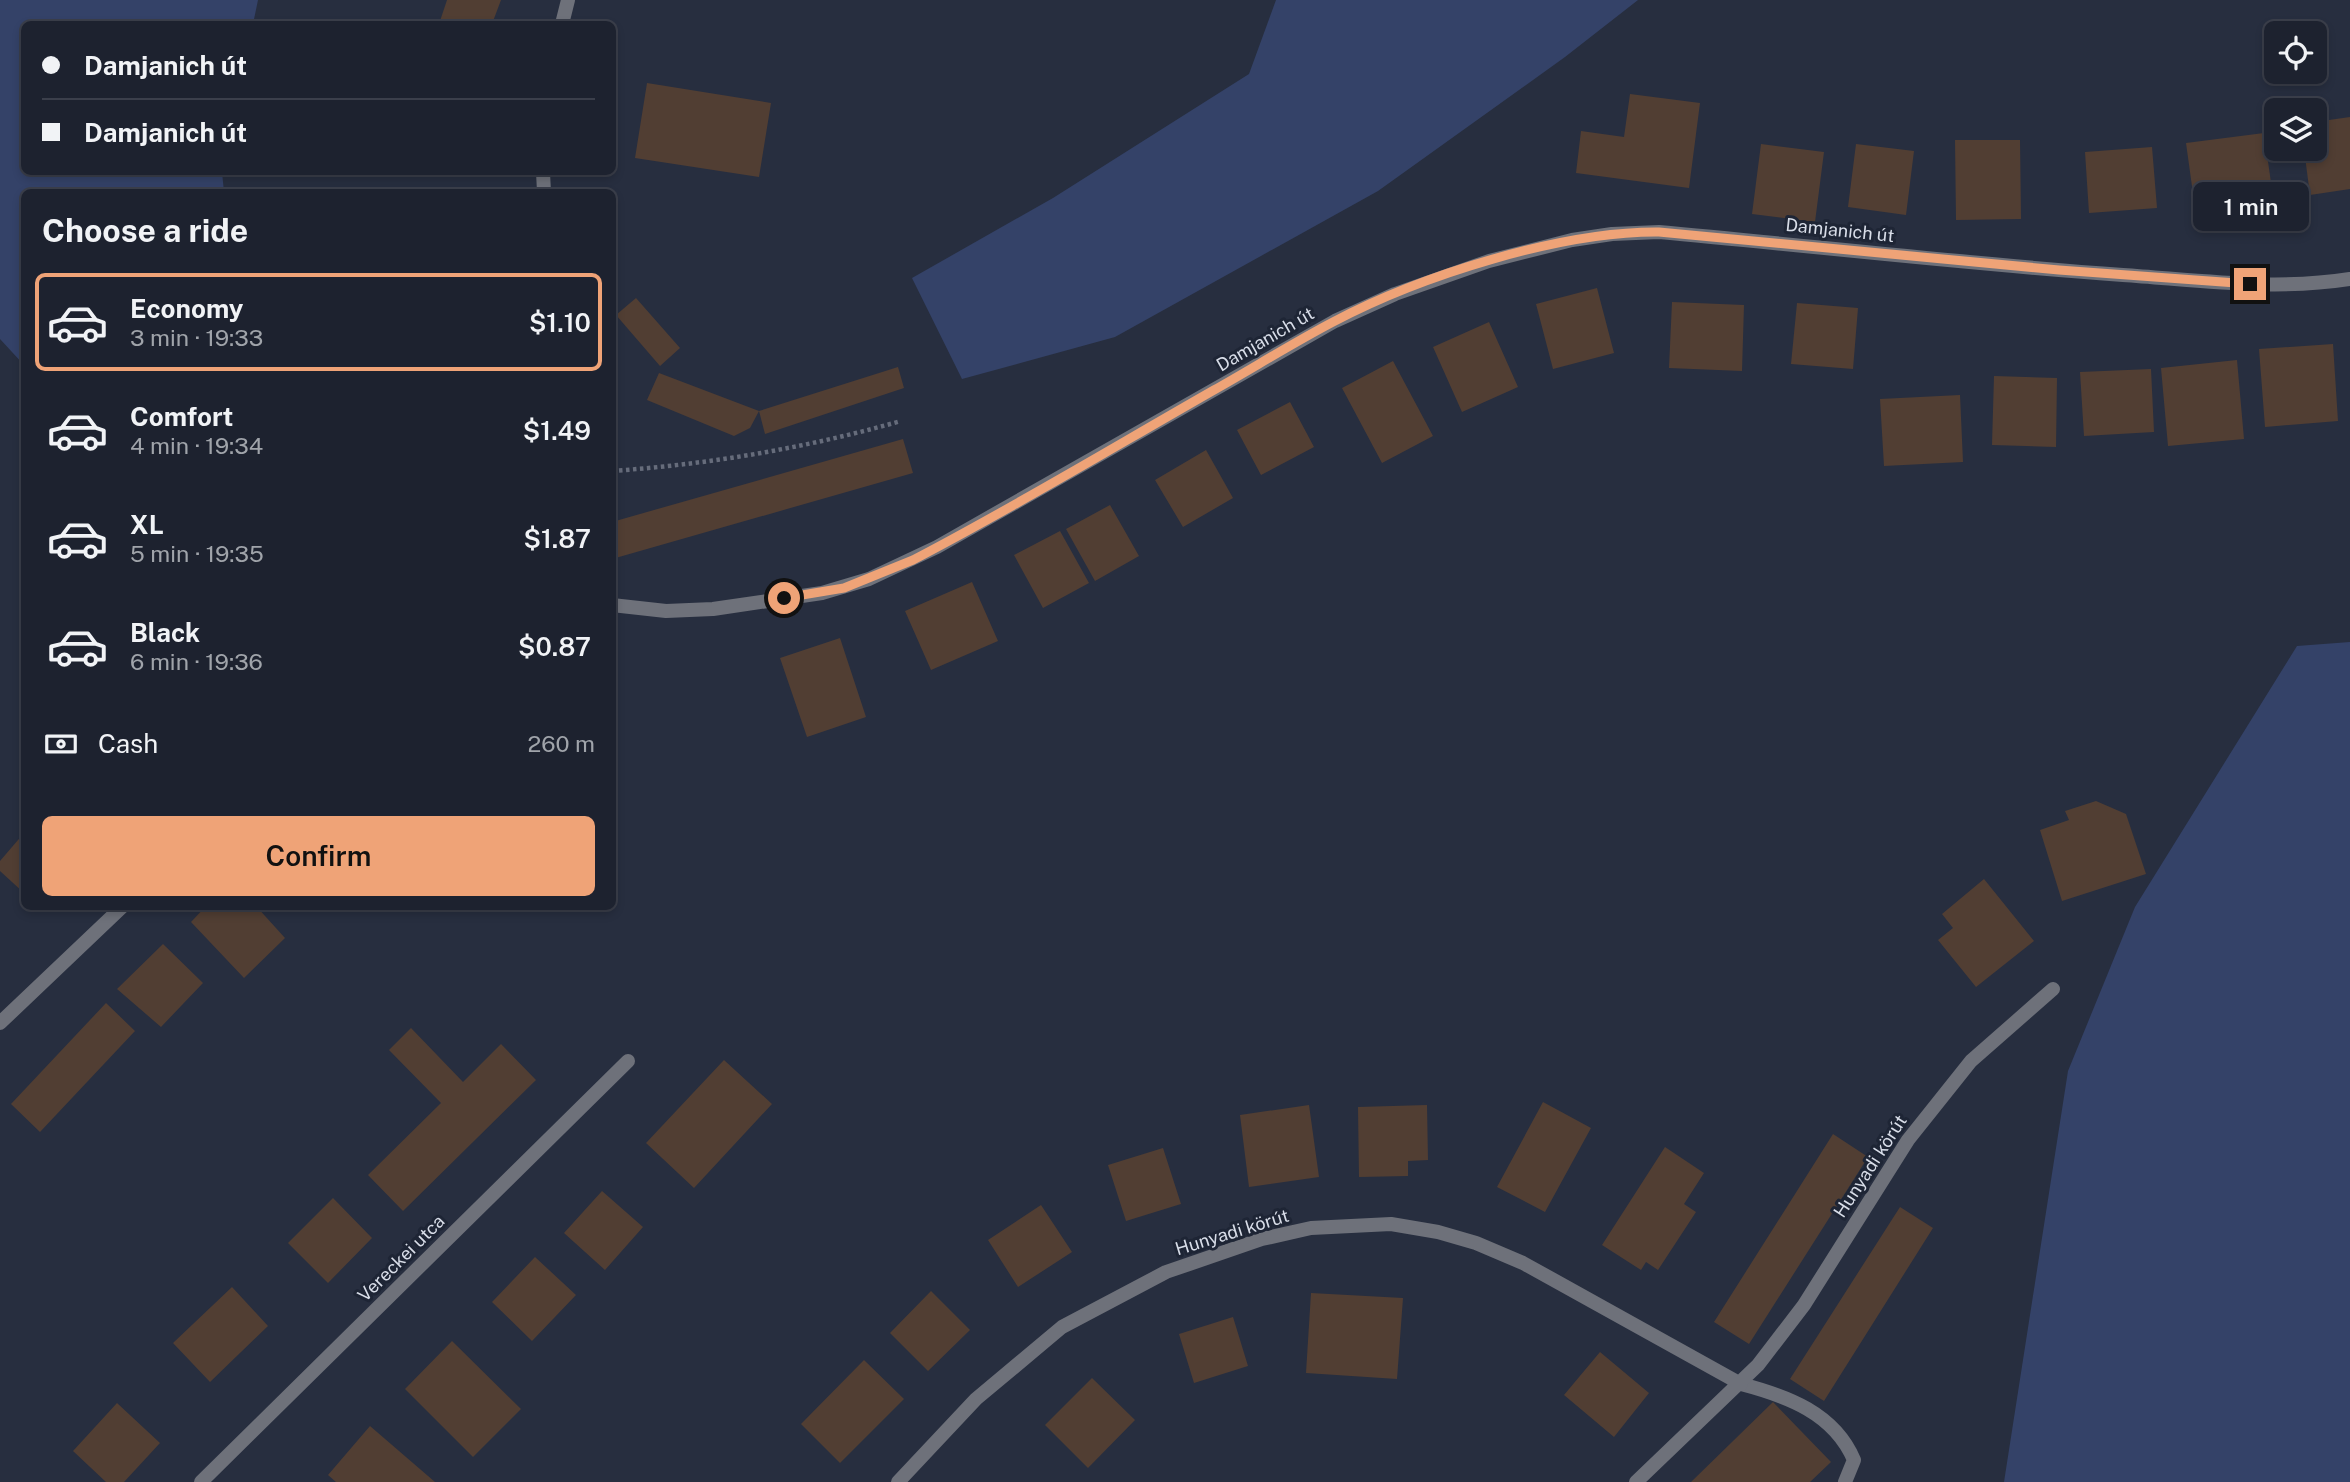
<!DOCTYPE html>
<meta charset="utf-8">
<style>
body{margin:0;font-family:"Public Sans",sans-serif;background:#2a2f3b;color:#f1f3f6;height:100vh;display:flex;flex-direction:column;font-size:26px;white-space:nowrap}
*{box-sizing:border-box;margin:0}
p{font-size:23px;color:#a0a4aa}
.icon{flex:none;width:38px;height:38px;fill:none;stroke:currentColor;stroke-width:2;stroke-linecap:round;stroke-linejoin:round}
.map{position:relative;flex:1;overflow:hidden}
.details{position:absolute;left:21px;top:189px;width:595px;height:721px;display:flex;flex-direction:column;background:#1d222f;border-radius:10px;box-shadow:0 4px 10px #0003,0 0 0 2px #3b3f4b}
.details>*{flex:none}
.hud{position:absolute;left:21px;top:21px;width:595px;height:154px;border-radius:10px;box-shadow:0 4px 10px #0003,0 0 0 2px #3b3f4b;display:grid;align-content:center;height:154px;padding:0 21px;background:#1d222f}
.tools{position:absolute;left:2264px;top:21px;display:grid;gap:14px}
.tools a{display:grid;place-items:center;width:63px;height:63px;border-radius:10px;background:#1d222f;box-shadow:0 4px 10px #0003,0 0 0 2px #3b3f4b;font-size:35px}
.end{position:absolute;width:32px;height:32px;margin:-16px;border:9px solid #efa377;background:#111;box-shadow:0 0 0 4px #111}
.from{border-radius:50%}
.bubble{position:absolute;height:49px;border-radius:10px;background:#1d222f;box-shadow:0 4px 10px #0003,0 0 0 2px #3b3f4b;font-size:23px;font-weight:600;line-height:49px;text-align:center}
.hud b{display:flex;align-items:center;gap:24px;height:66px;font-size:26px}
.hud b+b{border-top:2px solid #3b3f4b}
.hud i{width:18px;height:18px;background:#f1f3f6}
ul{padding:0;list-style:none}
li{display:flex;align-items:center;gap:21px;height:98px;margin:0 14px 10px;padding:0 7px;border:4px solid transparent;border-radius:10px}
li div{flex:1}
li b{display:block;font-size:26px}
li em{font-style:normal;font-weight:600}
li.active{border-color:#efa377}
li>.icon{width:63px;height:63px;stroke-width:1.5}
h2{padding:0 21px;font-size:32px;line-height:84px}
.pay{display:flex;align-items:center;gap:18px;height:77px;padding:0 21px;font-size:26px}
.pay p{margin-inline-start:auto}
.cta{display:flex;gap:14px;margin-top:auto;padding:14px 21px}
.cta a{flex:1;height:80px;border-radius:10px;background:#efa377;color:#111;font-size:28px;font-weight:600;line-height:80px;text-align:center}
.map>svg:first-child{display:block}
.green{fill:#344268}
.building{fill:#513e33}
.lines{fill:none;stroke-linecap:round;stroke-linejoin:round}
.path{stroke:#666c7b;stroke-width:4.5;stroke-dasharray:3.5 3.5;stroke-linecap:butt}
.lane{stroke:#6e717a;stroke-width:14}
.street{stroke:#6e717a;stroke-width:14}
.route{stroke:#efa377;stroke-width:9}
.labels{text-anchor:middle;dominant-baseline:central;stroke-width:6;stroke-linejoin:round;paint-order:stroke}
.street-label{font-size:18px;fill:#d8dde8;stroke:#1e2535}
</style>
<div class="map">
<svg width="2350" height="1482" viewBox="0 0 2350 1482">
<rect width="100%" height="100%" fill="#272e3f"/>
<!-- green -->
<path class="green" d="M0 0H258L253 24H24V172H222L224 192H24V365L0 339Z
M1276 0H1638L1565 57 1378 191 1115 337 962 379 912 278 1053 198 1249 74Z
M2350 642V1482H2004L2068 1071 2135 907 2297 646Z"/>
<!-- building -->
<path class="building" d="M447 0H501L492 24H439Z
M647 83 771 103 759 177 635 158Z
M1630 94 1700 103 1689 188 1576 173 1581 131 1624 137Z
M2350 117V189L2310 195 2304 149H2315V122Z
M2264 133 2273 197 2195 208 2186 143Z
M1955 140H2020L2021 219 1956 220Z
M1761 144 1824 152 1815 222 1752 214Z
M1856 144 1914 151 1906 215 1848 207Z
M2152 147 2157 208 2089 213 2085 152Z
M1597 288 1614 353 1553 369 1536 304Z
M636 298 680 348 660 366 616 315Z
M1672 302 1744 305 1742 371 1669 368Z
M1797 303 1858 308 1853 369 1791 364Z
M1489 322 1518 387 1462 412 1433 347Z
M2333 344 2338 421 2265 427 2259 349Z
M2237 360 2244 439 2168 446 2161 368Z
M1393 361 1433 436 1382 463 1342 388Z
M898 367 904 388 765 434 759 411Z
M2151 369 2154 432 2084 436 2080 372Z
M659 373 759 411 750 428 734 436 647 400Z
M1994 376 2057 378 2056 447 1992 445Z
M1960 395 1963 462 1884 466 1880 399Z
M1290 402 1314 447 1261 475 1237 430Z
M903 439 913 473 612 559V522Z
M1206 450 1233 498 1183 527 1155 480Z
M1110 505 1139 556 1095 581 1066 529Z
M1060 531 1089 583 1043 608 1014 555Z
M972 582 998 641 931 670 905 611Z
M840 638 866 717 807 737 780 658Z
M2096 801 2126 814 2146 874 2062 901 2040 830 2069 820 2065 811Z
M24 833V893L0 871V861Z
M1984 879 2034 941 1976 987 1938 940 1953 928 1942 914Z
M206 906H256L285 938 244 978 191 922Z
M163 944 203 983 161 1027 117 989Z
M106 1003 135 1031 40 1132 11 1104Z
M411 1028 463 1082 501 1044 536 1080 403 1211 368 1175 441 1103 389 1050Z
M724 1060 772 1104 694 1188 646 1143Z
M1543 1102 1591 1128 1545 1212 1497 1187Z
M1309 1105 1319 1177 1249 1187 1240 1115Z
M1427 1105 1428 1160 1408 1161V1176L1359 1177 1358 1107Z
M1833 1134 1868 1157 1749 1344 1714 1322Z
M1665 1147 1704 1173 1684 1204 1696 1212 1658 1270 1646 1262 1641 1270 1602 1245Z
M1163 1148 1181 1204 1126 1221 1108 1165Z
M602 1191 643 1227 605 1270 564 1233Z
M333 1198 372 1238 328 1283 288 1243Z
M1041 1205 1072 1252 1018 1287 988 1240Z
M1900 1207 1933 1228 1824 1401 1790 1379Z
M535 1257 576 1295 532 1341 492 1302Z
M232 1287 268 1326 210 1382 173 1343Z
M931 1291 970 1330 928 1371 890 1333Z
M1311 1293 1403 1298 1397 1379 1306 1373Z
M1233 1317 1248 1366 1194 1383 1179 1334Z
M452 1341 521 1409 473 1457 405 1389Z
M1600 1352 1649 1393 1614 1437 1564 1395Z
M864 1360 904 1399 840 1463 801 1424Z
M1092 1378 1135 1420 1088 1468 1045 1425Z
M1773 1402 1831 1462 1810 1482H1691Z
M117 1403 160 1443 124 1482H106L73 1451Z
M370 1426 435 1482H336L328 1475Z"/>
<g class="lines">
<!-- path -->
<path class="path" d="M612 471C711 464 806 448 901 421"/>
<!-- lane -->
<path class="lane" d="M1741 1384C1787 1396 1834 1413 1854 1460L1845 1482"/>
<!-- street -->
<path class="street" d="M562 24 568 0
M543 172 544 192
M612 605 666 611 713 609 822 593 869 579 937 547 1335 321 1395 294 1489 261 1572 240 1612 234 1659 232C1813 246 1968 264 2123 275 2198 280 2275 291 2350 279
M0 1023 123 906
M201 1482 628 1061
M898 1482 976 1399 1062 1327 1166 1272 1262 1239 1311 1228 1391 1224 1438 1232 1476 1243 1523 1263 1741 1384
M1636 1482 1758 1365 1804 1305 1908 1140 1971 1061 2053 989"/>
</g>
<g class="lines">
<!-- route -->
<path class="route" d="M784 598 844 588 913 560C1015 507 1114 447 1214 390 1253 368 1293 343 1333 322 1420 276 1561 231 1659 232L2059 270 2250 284"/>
</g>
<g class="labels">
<!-- street labels -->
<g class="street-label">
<text transform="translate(1840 230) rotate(6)">Damjanich út</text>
<text transform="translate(1265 339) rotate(-30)">Damjanich út</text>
<text transform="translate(1870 1166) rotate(-57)">Hunyadi körút</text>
<text transform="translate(1232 1232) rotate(-17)">Hunyadi körút</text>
<text transform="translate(401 1258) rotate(-45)">Vereckei utca</text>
</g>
</g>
</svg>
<div class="tools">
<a><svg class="icon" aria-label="locate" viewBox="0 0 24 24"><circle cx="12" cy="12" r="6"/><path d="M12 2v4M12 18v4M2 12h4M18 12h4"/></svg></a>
<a><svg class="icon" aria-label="layers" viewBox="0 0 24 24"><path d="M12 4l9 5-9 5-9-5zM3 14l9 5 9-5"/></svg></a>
</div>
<i class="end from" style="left:784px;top:598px"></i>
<i class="end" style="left:2250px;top:284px"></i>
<div class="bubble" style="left:2193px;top:182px;width:116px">1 min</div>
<div class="hud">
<b><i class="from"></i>Damjanich út</b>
<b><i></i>Damjanich út</b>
</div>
<section class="details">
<h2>Choose a ride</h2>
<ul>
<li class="active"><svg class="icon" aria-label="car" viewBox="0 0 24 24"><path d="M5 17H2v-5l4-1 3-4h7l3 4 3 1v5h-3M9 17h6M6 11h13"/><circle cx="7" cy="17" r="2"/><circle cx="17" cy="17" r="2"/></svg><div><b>Economy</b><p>3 min · 19:33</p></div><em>$1.10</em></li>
<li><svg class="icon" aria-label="car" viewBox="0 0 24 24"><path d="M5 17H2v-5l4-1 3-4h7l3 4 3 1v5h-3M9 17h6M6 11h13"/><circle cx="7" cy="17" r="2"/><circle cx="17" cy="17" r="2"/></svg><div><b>Comfort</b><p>4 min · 19:34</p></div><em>$1.49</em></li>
<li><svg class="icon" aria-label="car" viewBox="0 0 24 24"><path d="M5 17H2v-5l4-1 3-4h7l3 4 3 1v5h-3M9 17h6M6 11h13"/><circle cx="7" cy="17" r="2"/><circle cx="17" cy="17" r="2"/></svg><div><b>XL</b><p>5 min · 19:35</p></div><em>$1.87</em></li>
<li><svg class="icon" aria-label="car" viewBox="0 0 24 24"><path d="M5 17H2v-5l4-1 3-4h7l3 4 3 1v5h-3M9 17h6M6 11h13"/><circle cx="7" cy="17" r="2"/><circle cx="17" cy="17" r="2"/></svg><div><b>Black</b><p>6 min · 19:36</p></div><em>$0.87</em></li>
</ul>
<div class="pay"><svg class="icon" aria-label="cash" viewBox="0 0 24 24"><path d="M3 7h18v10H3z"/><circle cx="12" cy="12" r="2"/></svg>Cash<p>260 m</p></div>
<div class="cta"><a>Confirm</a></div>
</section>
</div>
